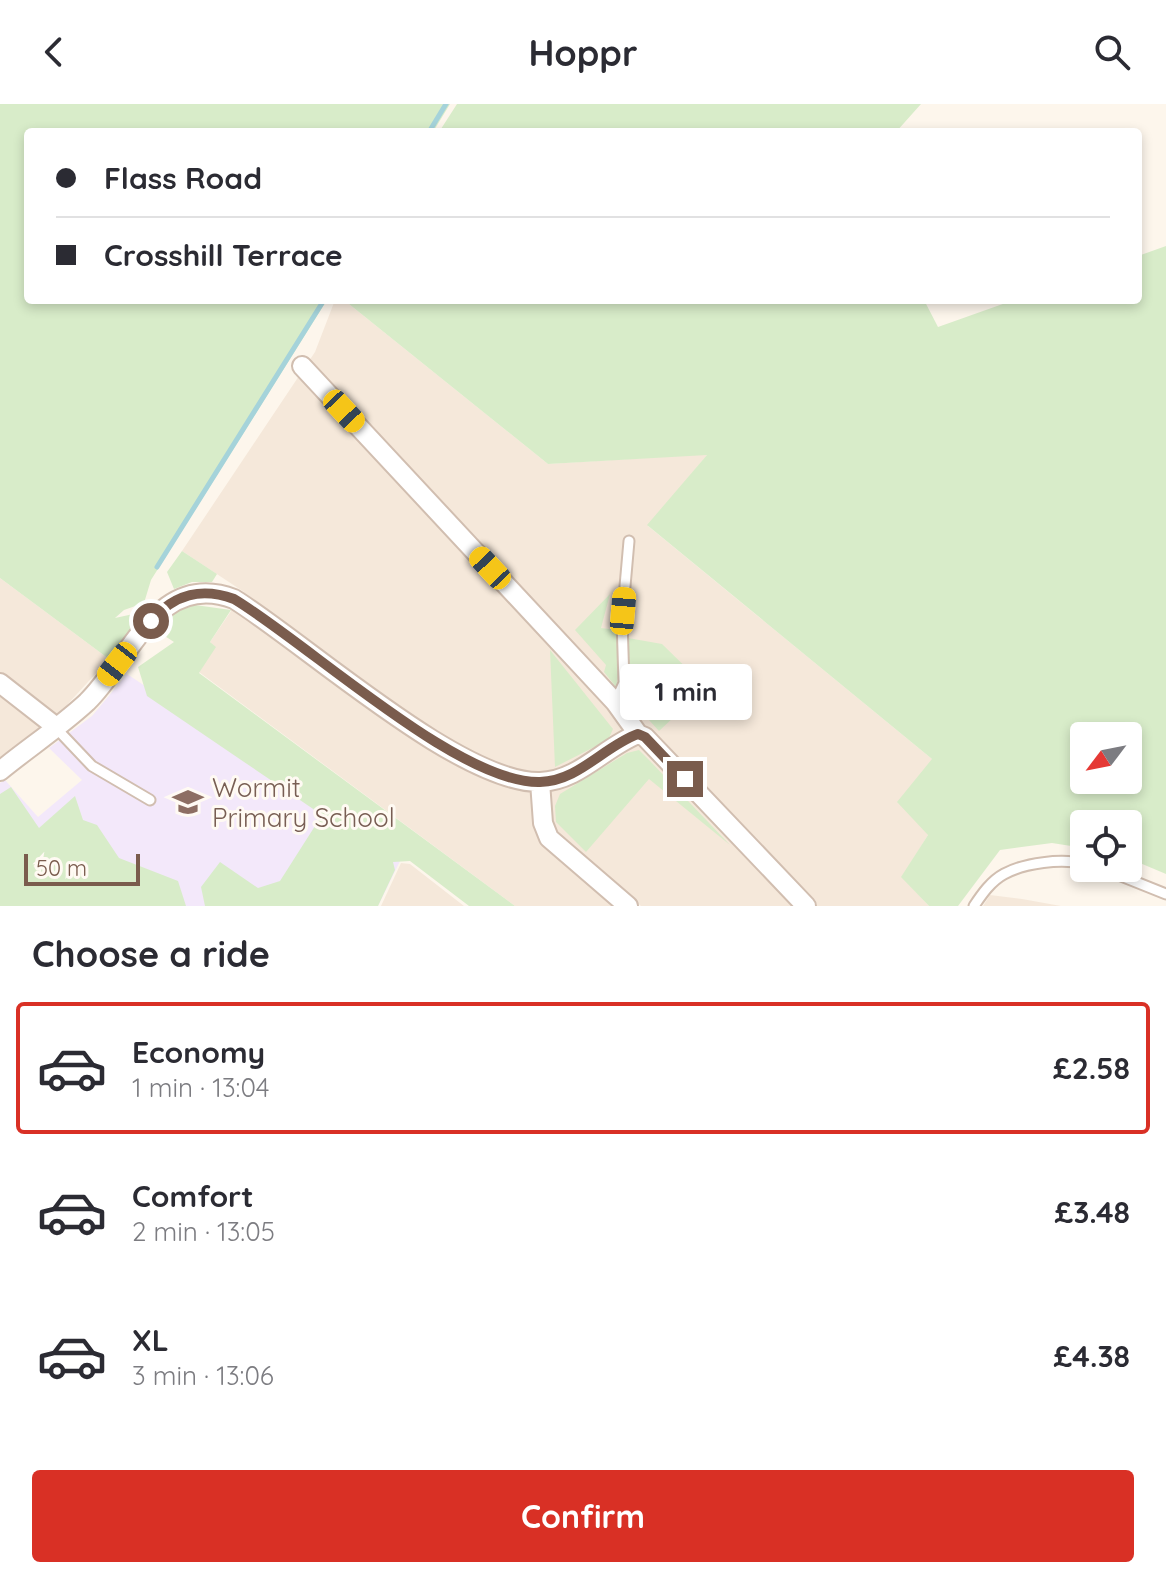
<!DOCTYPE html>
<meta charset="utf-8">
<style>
body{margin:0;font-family:Quicksand,sans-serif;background:#f2f2f3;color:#2b2b33;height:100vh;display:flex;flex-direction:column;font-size:30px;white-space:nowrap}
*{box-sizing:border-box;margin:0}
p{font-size:26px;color:#7c7c81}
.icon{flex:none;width:44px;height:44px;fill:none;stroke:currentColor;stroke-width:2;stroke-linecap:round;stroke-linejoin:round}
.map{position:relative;height:802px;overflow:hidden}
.sheet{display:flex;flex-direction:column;background:#fff;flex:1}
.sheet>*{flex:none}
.hud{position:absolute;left:24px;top:24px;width:1118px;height:176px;border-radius:8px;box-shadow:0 4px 12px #0003;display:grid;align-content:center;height:176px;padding:0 32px;background:#fff}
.needle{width:52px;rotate:238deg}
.buttons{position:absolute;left:1070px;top:618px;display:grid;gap:16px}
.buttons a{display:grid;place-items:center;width:72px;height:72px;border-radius:8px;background:#fff;box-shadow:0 4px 12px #0003;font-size:40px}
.scale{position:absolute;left:24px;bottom:20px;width:116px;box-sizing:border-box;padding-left:8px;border:4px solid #7a5c4d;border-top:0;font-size:22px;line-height:28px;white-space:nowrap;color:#7a5c4d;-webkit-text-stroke:6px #fffaf3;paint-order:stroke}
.end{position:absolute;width:36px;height:36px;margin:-18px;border:10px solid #7a5c4d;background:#fff;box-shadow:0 0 0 4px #fff}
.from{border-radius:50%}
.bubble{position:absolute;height:56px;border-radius:8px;background:#fff;box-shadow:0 4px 12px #0003;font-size:26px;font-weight:700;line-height:56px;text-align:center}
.car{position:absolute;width:24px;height:48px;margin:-24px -12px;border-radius:10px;box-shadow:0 0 6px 2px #0007;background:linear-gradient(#f5c518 24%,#345 0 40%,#f5c518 0 76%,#345 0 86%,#f5c518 0)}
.hud b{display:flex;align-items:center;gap:28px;height:76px;font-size:30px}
.hud b+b{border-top:2px solid #e1e1e2}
.hud i{width:20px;height:20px;background:#2b2b33}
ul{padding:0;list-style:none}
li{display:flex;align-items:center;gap:24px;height:132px;margin:0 16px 12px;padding:0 16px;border:4px solid transparent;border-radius:8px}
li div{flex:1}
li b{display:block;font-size:30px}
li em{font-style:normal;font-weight:700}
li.active{border-color:#d93025}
li>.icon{width:72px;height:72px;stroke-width:1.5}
h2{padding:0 32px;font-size:36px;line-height:96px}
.action{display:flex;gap:16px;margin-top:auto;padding:16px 32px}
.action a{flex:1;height:92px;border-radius:8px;background:#d93025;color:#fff;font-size:32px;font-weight:700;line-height:92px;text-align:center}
header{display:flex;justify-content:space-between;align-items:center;height:104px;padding:0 32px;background:#fff;font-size:36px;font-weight:700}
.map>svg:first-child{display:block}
.residential{fill:#f5e8da}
.education{fill:#f3e8fa}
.green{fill:#d8ecc9;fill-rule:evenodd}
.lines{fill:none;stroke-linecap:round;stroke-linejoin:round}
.stream{stroke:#a5d3da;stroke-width:5}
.service-casing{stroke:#d1beb0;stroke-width:13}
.minor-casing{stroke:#d1beb0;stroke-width:22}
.service{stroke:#fff;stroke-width:9}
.minor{stroke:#fff;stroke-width:18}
.route{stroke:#7a5c4d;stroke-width:10}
.labels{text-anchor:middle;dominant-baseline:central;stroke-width:6;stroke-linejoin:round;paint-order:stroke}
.education-label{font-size:26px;fill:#785e54;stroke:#fffaf3;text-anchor:start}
</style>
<header><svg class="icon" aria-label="back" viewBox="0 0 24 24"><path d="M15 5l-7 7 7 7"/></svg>Hoppr<svg class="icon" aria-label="search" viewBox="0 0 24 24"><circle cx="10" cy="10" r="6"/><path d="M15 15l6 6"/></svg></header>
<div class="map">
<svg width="1166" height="802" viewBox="0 0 1166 802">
<rect width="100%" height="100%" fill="#fdf6ec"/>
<!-- residential -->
<path class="residential" d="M335 196H344L548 360 708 350 648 422 932 655 928 731 902 773 929 802H641L634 796 627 802H515L199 568 215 543 210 538 244 488 182 447 315 248Z
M0 474 109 555 65 603 0 654Z
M401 759 410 760 464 802H381Z
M990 791 1022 795 1061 802H983Z"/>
<!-- education -->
<path class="education" d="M127 570 402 753 378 802H0V679L5 676 38 713 82 676 49 644 92 612Z"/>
<!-- green -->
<path class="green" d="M0 0H450L433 28H28V196H327L151 476 144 499 124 506 115 514 138 509 140 512 109 555 0 474Z
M457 0H921L896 28H439Z
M1166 142V770L1128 754V720H1084V744L1052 739 1000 746 958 802H929L901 773 928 731 897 698 932 655 647 421 707 351 548 360 344 196H924L938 223 1014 196H1138V152ZM1084 632H1128V676H1084Z
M182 447 217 470 212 478H192L174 485 167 468Z
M610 490 601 524 617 526 619 568 616 583 604 568 606 561 575 526Z
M195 501 231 506 210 538 216 543 199 569 515 802H469L410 757 393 758 395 766 378 802H205L201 783 220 758 258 784 280 777 322 711 147 592 138 563 174 538 157 527C168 513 177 506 195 501Z
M628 534 662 540 706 583 659 627 627 592Z
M550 546 613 625 608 636 555 663Z
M639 646 650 657 730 741 649 675 586 748 556 718 555 702 560 690 627 649Z
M11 683 39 724 75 692 83 716 97 721 119 754 178 777 186 802H0V690Z"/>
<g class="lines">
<!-- stream -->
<path class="stream" d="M429 28 446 0
M157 463 324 196"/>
<!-- service casing -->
<g class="service-casing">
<path id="service" d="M615 598 624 579 622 516 629 437
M55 623 92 662 150 696
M1101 764 1166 790
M974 802C982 790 991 777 1004 770 1024 759 1062 754 1084 760"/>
</g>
<!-- minor casing -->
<g class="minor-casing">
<path id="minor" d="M302 262 615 598 638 630
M0 579 55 622
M638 630 645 633 806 802
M0 667C28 644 60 623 87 598 131 555 158 466 234 495 306 540 461 680 540 678 579 677 604 643 638 630
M540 678 543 719 549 734 628 802"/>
</g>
<!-- service -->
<use href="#service" class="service"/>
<!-- minor -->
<use href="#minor" class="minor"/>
</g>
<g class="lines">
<!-- route -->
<path class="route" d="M151 517C174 490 201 483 234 495 309 540 459 680 540 678 579 677 604 642 638 630L645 633 685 675"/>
</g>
<!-- icons -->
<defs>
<g id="school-bare" transform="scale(2.4)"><path d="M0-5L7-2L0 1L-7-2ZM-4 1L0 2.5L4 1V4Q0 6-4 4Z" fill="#8d6e63" stroke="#fffaf3" stroke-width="2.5" paint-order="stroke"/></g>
</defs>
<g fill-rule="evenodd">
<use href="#school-bare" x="188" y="698"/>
</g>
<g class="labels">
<!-- education labels -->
<g class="education-label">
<text x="212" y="683">Wormit<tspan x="212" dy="30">Primary School</tspan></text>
</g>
</g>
</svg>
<div class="buttons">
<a><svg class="needle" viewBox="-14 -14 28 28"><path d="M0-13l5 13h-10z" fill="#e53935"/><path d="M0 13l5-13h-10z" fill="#7c7c81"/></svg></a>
<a><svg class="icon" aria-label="locate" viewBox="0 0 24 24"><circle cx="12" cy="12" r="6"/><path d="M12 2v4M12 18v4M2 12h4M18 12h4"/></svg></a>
</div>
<div class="scale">50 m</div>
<i class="end from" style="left:151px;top:517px"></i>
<i class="end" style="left:685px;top:675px"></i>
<div class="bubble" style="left:620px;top:560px;width:132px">1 min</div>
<i class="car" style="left:344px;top:307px;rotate:137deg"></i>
<i class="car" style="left:490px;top:464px;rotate:317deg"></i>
<i class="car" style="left:623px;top:507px;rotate:5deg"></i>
<i class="car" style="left:117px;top:560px;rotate:218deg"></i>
<div class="hud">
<b><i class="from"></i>Flass Road</b>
<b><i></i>Crosshill Terrace</b>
</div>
</div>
<section class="sheet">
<h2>Choose a ride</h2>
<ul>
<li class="active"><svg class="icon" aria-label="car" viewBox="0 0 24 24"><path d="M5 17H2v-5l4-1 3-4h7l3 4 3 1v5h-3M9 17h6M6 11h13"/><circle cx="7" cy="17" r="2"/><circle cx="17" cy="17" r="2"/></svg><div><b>Economy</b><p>1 min · 13:04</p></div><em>£2.58</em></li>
<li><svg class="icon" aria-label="car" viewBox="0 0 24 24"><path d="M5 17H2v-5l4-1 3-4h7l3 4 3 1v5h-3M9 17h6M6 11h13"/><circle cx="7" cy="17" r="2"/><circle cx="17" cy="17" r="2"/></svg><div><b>Comfort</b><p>2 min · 13:05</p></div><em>£3.48</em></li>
<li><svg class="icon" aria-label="car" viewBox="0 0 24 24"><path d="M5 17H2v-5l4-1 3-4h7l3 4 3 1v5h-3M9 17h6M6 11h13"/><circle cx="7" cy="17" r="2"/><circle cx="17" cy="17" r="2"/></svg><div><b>XL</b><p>3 min · 13:06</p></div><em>£4.38</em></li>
</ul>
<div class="action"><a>Confirm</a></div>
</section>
